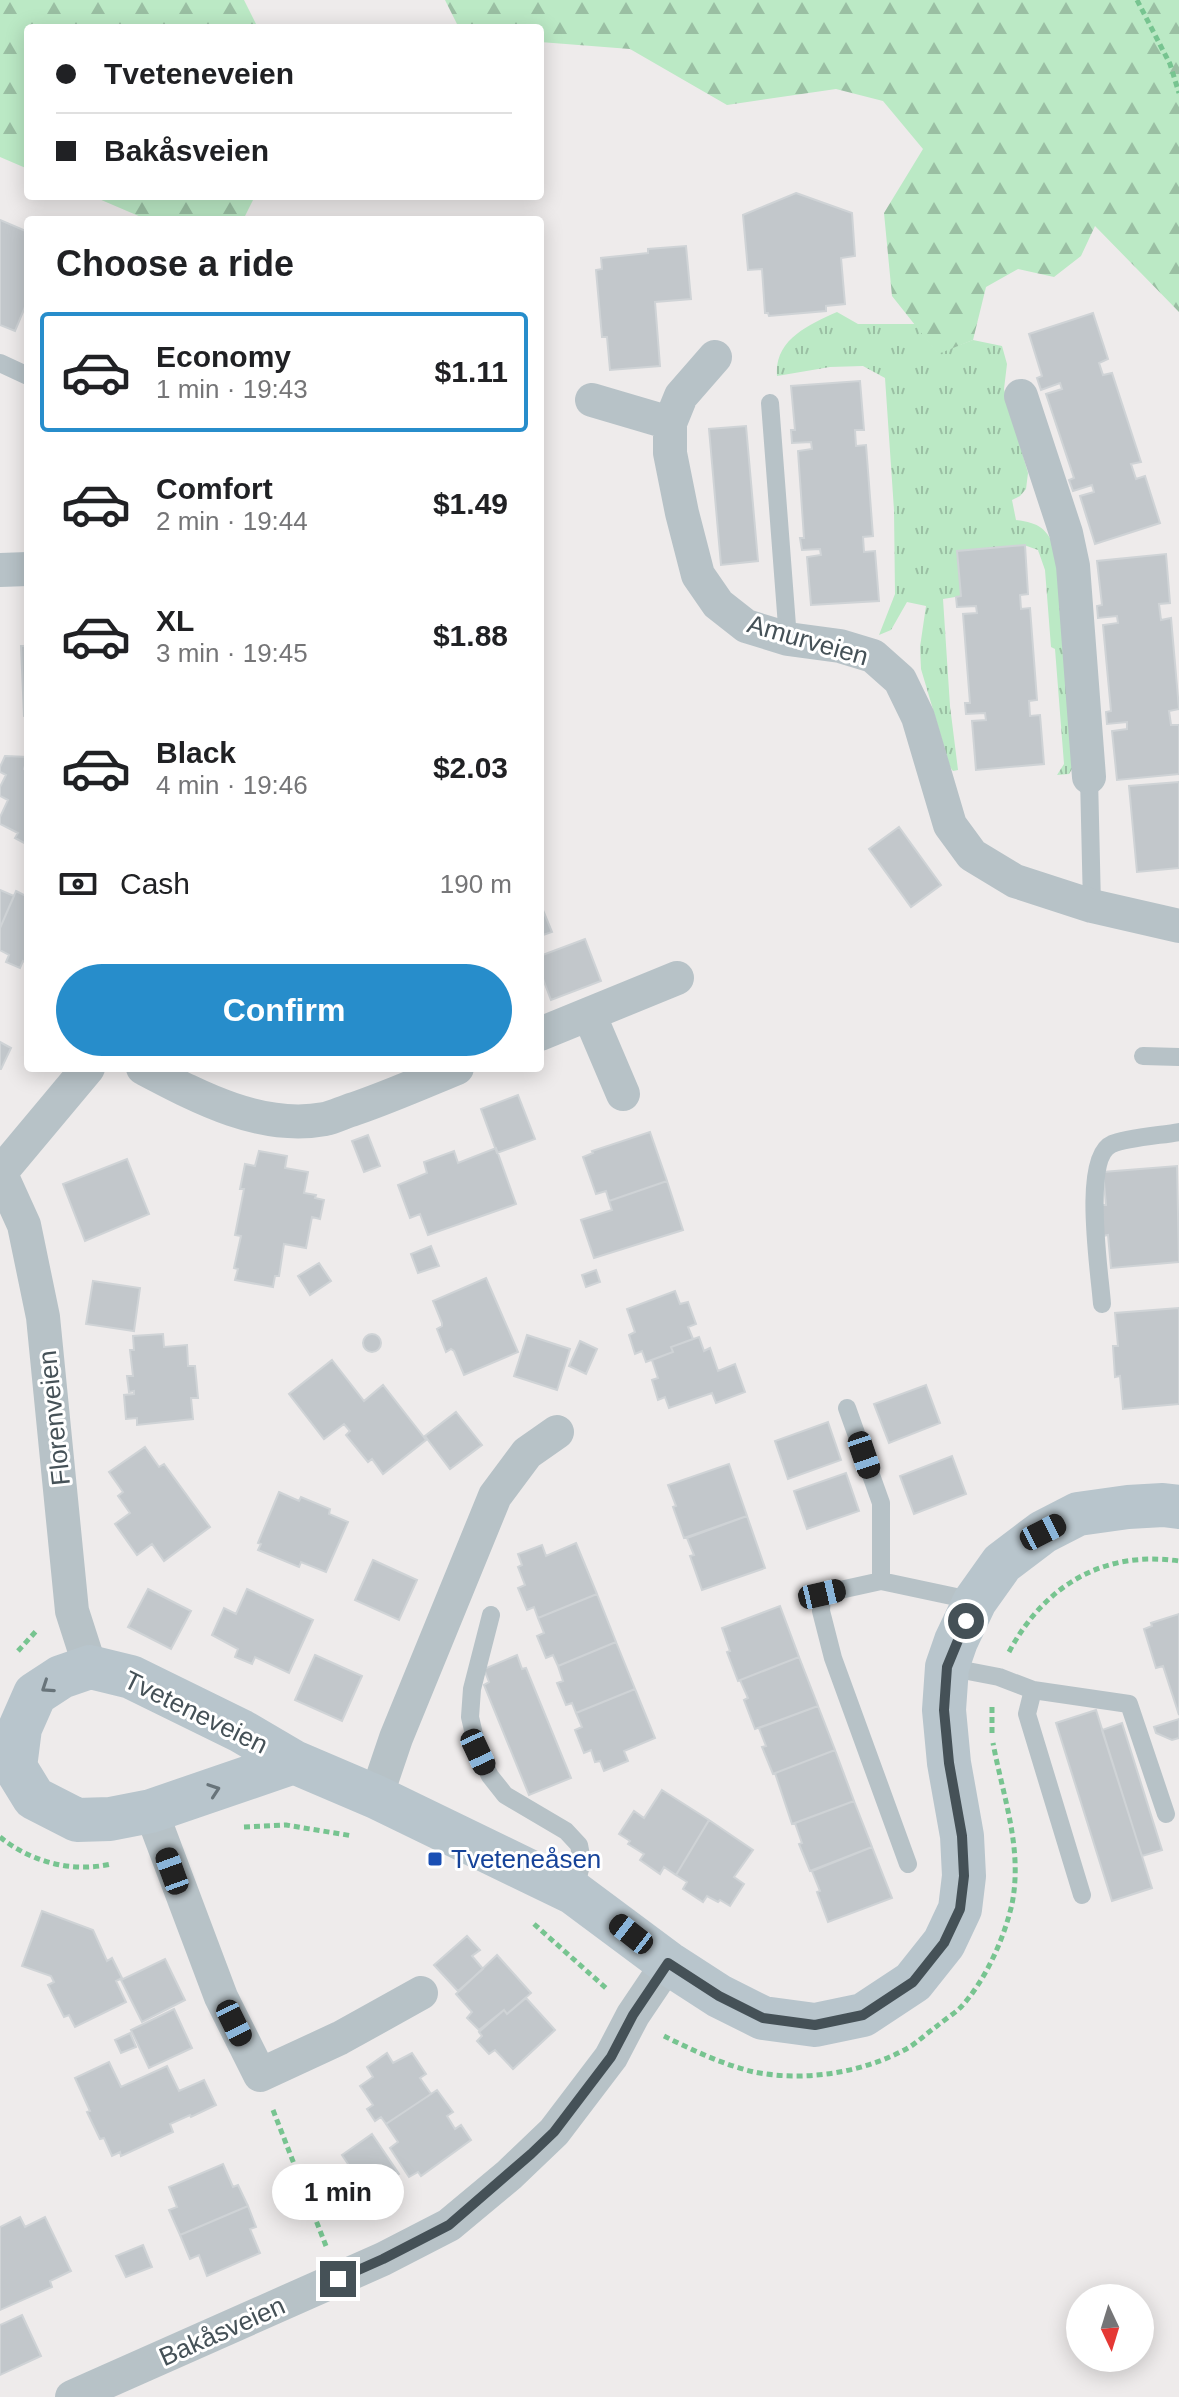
<!DOCTYPE html>
<meta charset="utf-8">
<style>
body{margin:0;font-family:Arial,sans-serif;background:#f2f2f2;color:#202124;height:100vh;display:flex;flex-direction:column;font-size:30px;white-space:nowrap}
*{box-sizing:border-box;margin:0}
p{font-size:26px;color:#757577}
.icon{flex:none;width:44px;height:44px;fill:none;stroke:currentColor;stroke-width:2;stroke-linecap:round;stroke-linejoin:round}
.map{position:relative;flex:1;overflow:hidden}
.panel{position:absolute;left:24px;top:216px;width:520px;height:856px;display:flex;flex-direction:column;background:#fff;border-radius:8px;box-shadow:0 4px 20px #0003}
.panel>*{flex:none}
.banner{position:absolute;left:24px;top:24px;width:520px;height:176px;border-radius:8px;box-shadow:0 4px 20px #0003;display:grid;align-content:center;height:176px;padding:0 32px;background:#fff}
.needle{width:52px;rotate:176deg}
.tools{position:absolute;left:1066px;top:2284px;display:grid;gap:16px}
.tools a{display:grid;place-items:center;width:88px;height:88px;border-radius:50%;background:#fff;box-shadow:0 4px 20px #0003;font-size:40px}
.end{position:absolute;width:36px;height:36px;margin:-18px;border:10px solid #455157;background:#fff;box-shadow:0 0 0 4px #fff}
.from{border-radius:50%}
.bubble{position:absolute;height:56px;border-radius:28px;background:#fff;box-shadow:0 4px 20px #0003;font-size:26px;font-weight:600;line-height:56px;text-align:center}
.car{position:absolute;width:24px;height:48px;margin:-24px -12px;border-radius:10px;box-shadow:0 0 6px 2px #0007;background:linear-gradient(#222 24%,#8ab4d8 0 40%,#222 0 76%,#8ab4d8 0 86%,#222 0)}
.banner b{display:flex;align-items:center;gap:28px;height:76px;font-size:30px}
.banner b+b{border-top:2px solid #e0e0e0}
.banner i{width:20px;height:20px;background:#202124}
ul{padding:0;list-style:none}
li{display:flex;align-items:center;gap:24px;height:120px;margin:0 16px 12px;padding:0 16px;border:4px solid transparent;border-radius:8px}
li div{flex:1}
li b{display:block;font-size:30px}
li em{font-style:normal;font-weight:600}
li.current{border-color:#278dcb}
li>.icon{width:72px;height:72px;stroke-width:1.5}
h2{padding:0 32px;font-size:36px;line-height:96px}
.pay{display:flex;align-items:center;gap:20px;height:88px;padding:0 32px;font-size:30px}
.pay p{margin-inline-start:auto}
.cta{display:flex;gap:16px;margin-top:auto;padding:16px 32px}
.cta a{flex:1;height:92px;border-radius:48px;background:#278dcb;color:#fff;font-size:32px;font-weight:600;line-height:92px;text-align:center}
.map>svg:first-child{display:block}
.grass{fill:url(#grass-tufts)}
.forest{fill:url(#forest-firs)}
.building{fill:#c2c7cb;stroke:#cfd3d6;stroke-width:2}
.lines{fill:none;stroke-linecap:round;stroke-linejoin:round}
.path{stroke:#77c490;stroke-width:5;stroke-dasharray:6 4;stroke-linecap:butt}
.lane{stroke:#b7c2c7;stroke-width:18}
.street{stroke:#b7c2c7;stroke-width:34}
.secondary{stroke:#b8c5cc;stroke-width:44}
.oneway{stroke:#68747a}
.route{stroke:#455157;stroke-width:10}
.transit-dot{fill:#1a4fb4;stroke:#fff;stroke-width:3}
.labels{text-anchor:middle;dominant-baseline:central;stroke-width:6;stroke-linejoin:round;paint-order:stroke}
.street-label{font-size:26px;fill:#455157;stroke:#fff}
.transit-label{font-size:26px;fill:#164399;stroke:#fff;text-anchor:start}
</style>
<div class="map">
<svg width="1179" height="2397" viewBox="0 0 1179 2397">
<defs>
<pattern id="grass-tufts" width="24" height="20" patternUnits="userSpaceOnUse" patternTransform="scale(2)"><rect width="24" height="20" fill="#bbe9c5"/><path d="M3 7l-1-3M5 7V3M7 7l1-3M15 17l-1-3M17 17v-4M19 17l1-3" fill="none" stroke="#9abfa3"/></pattern>
<pattern id="forest-firs" width="22" height="20" patternUnits="userSpaceOnUse" patternTransform="scale(2)"><rect width="22" height="20" fill="#bbe9c5"/><path d="M5 1l3.5 6h-7zM16 11l3.5 6h-7z" fill="#9abfa3"/></pattern>
</defs>
<rect width="100%" height="100%" fill="#eeebeb"/>
<!-- grass -->
<path class="grass" d="M837 312 858 324H915L938 353 973 340 1002 346 1007 364 1004 389 1028 473 1026 489 1020 496 1012 500 1016 520C1040 523 1046 528 1057 551L1077 761 1069 774 1057 775 1064 764 1055 649 1051 647 1045 570 1038 550 1024 545 957 551 961 596 943 599 950 706 958 770 953 771 950 767 921 669 920 647 926 606 907 602 891 630 879 635 895 594 894 510 885 378 863 366 830 367 777 376C774 340 808 325 837 312Z"/>
<!-- forest -->
<path class="forest" d="M0 0H244L258 28H28V169L0 157Z
M445 0H1179V312L1095 226 1081 256 1054 277 1018 269 986 287 973 340 938 354 892 296 884 213 923 149 883 101 836 89 727 105 630 49 540 42V28H459Z
M92 196H255L243 220H148Z"/>
<!-- building -->
<path class="building" d="M796 193 852 213 855 256 841 258 845 304 826 306V311L769 316 768 313H765L762 269 748 270 743 215Z
M0 220 28 232V308L25 307 15 331 0 325Z
M686 246 691 299 655 302 660 366 610 370 607 337H602L596 270 602 269 601 258 648 253V249Z
M1093 313 1108 359 1099 363 1103 375 1112 373 1141 462 1131 464 1136 479 1145 476 1160 523 1095 544 1080 496 1094 492 1092 485 1073 491 1069 480 1074 478 1046 394 1062 389 1060 383 1041 390 1037 378 1042 376 1029 334Z
M860 381 864 430H855L856 446 866 445 873 536 863 537 864 552 875 551 879 601 811 605 807 557 821 555 820 549 802 550 800 538H804L798 451 812 449 811 442 792 443 791 430H795L791 386Z
M746 426 758 561 721 565 709 429Z
M1025 545 1028 594 1020 595 1021 609 1030 608 1037 700 1029 701 1030 716 1040 715 1044 764 976 770 972 721 986 720 985 713 966 714 965 703H970L963 614 977 613 976 606 957 607 956 597 961 596 957 551Z
M1166 554 1170 603 1159 604 1161 620 1171 618 1179 709 1169 711 1171 725H1179V774L1117 780 1112 731 1127 729V722L1107 724 1106 712 1111 711 1103 625 1118 623 1117 616 1098 618 1097 606 1102 605 1097 561Z
M21 646H28V726L27 717 24 716Z
M5 756 28 757 24 769 28 771V845L15 838 18 833 0 824V817L8 800 0 796V787L6 775 0 772V767Z
M1179 782V868L1137 872 1129 786Z
M899 827 941 885 911 907 869 849Z
M0 890 14 896 0 928Z
M16 891 28 897V964L23 961 20 968 6 962 9 955 0 950V928Z
M540 903 552 932 540 936Z
M585 939 601 981 551 1000 540 971V956Z
M0 1042 11 1048 1 1069H0Z
M518 1095 535 1139 497 1153 481 1109Z
M650 1132 667 1181 609 1201 606 1191 596 1194 583 1157 593 1153 592 1151Z
M368 1135 380 1166 364 1172 352 1141Z
M496 1148 516 1204 428 1235 420 1214 410 1218 398 1185 427 1173 424 1162 454 1151 458 1163Z
M259 1151 287 1156 285 1168 308 1172 304 1193 316 1195 315 1198 324 1200 320 1219 312 1217 306 1248 284 1244 279 1276H275L273 1287 235 1280 238 1269 234 1268 241 1236 235 1235 244 1189H240L245 1164 255 1166Z
M127 1159 149 1214 85 1241 63 1184Z
M1177 1166 1179 1262 1111 1268 1108 1235 1103 1236 1101 1205H1106L1103 1172Z
M667 1181 683 1230 594 1258 581 1220 612 1210 609 1201Z
M431 1246 439 1266 418 1273 411 1254Z
M319 1263 331 1281 310 1295 298 1276Z
M596 1270 600 1282 586 1287 582 1275Z
M486 1278 518 1352 464 1375 454 1351 451 1349 446 1352 437 1329 442 1326V1323L433 1301Z
M93 1281 140 1288 134 1331 86 1324Z
M675 1291 680 1304 688 1302 696 1324 688 1327 693 1339 671 1347 673 1352 646 1362 642 1351 635 1354 629 1335 635 1332 627 1309Z
M1179 1308V1404L1123 1409 1120 1376 1115 1377 1113 1346H1118L1115 1313Z
M163 1334 164 1347 187 1345 188 1366H195L198 1398H191L193 1419 137 1425V1418L126 1419 124 1395 134 1394V1391L129 1392 127 1376H133L130 1350H134L133 1336Z
M363 1343a9 9 0 1 1 18 0a9 9 0 1 1-18 0Z
M527 1335 570 1349 557 1390 514 1376Z
M699 1337 704 1351 710 1348 718 1371 735 1364 745 1392 716 1403 712 1393 669 1408 665 1397 658 1400 652 1380 658 1378 652 1360 673 1352 671 1347Z
M580 1341 597 1349 586 1374 569 1366Z
M332 1360 364 1401 383 1385 426 1440 383 1474 372 1459 368 1462 346 1435 350 1431 344 1424 324 1439 289 1394Z
M926 1385 940 1423 889 1443 874 1404Z
M456 1412 482 1445 450 1469 425 1436Z
M828 1422 841 1460 788 1479 775 1441Z
M145 1447 159 1467 164 1464 210 1527 164 1561 152 1544 137 1555 115 1524 130 1513 118 1496 123 1492 109 1472Z
M952 1456 966 1494 914 1514 900 1476Z
M729 1464 747 1516 684 1538 673 1507 676 1506 668 1485Z
M846 1473 859 1511 807 1529 794 1491Z
M279 1492 299 1501 301 1497 330 1509 329 1514 348 1522 326 1572 301 1562 299 1567 258 1550 261 1544 258 1543Z
M747 1516 765 1568 702 1590 690 1556 694 1555 687 1538Z
M576 1543 597 1594 538 1618 534 1607 527 1610 518 1588 525 1585 518 1567 522 1565 518 1554 542 1545 546 1556Z
M373 1560 417 1580 399 1620 355 1600Z
M148 1589 191 1611 171 1649 128 1627Z
M247 1589 313 1620 289 1673 255 1657 252 1664 235 1657 238 1649 212 1635 224 1608 236 1614Z
M597 1594 616 1642 558 1666 553 1655 546 1658 537 1636 544 1633 538 1618Z
M780 1606 799 1657 738 1681 727 1652 730 1651 722 1628Z
M1179 1614V1715L1163 1666 1156 1668 1144 1629 1152 1626 1151 1623Z
M616 1642 635 1689 576 1713 572 1703 566 1705 557 1683 563 1681 558 1666Z
M315 1655 362 1676 342 1721 295 1700Z
M517 1655 522 1669 526 1668 571 1778 529 1795 484 1685 489 1682 484 1669Z
M799 1657 818 1706 755 1729 744 1700 748 1698 740 1680Z
M635 1689 655 1738 624 1751 628 1761 604 1771 600 1761 595 1762 591 1750 584 1753 575 1730 582 1727 576 1713Z
M818 1706 835 1750 773 1774 762 1747 766 1746 759 1728Z
M1096 1710 1152 1888 1112 1901 1056 1723Z
M1179 1719V1738L1172 1740 1156 1733 1154 1727Z
M1122 1723 1162 1850 1142 1856 1102 1730Z
M835 1750 854 1801 792 1824 775 1773Z
M662 1790 709 1820 676 1875 664 1867 660 1874 640 1860 644 1854 628 1844 630 1841 619 1834 634 1811 644 1818Z
M854 1801 872 1847 810 1871 799 1844 802 1843 795 1823Z
M709 1820 753 1850 734 1877 744 1884 730 1906 720 1900 718 1902 707 1896 703 1902 683 1889 687 1882 676 1875Z
M872 1847 892 1898 828 1922 817 1892 820 1891 812 1871Z
M42 1911 93 1930 107 1961 112 1958 122 1978 116 1981 126 2002 75 2027 69 2015 64 2017 48 1985 54 1982 51 1976 22 1966Z
M467 1936 480 1950 472 1956 483 1969 458 1991 434 1965Z
M497 1955 531 1993 507 2014 504 2010 479 2030 467 2018 472 2012 456 1994Z
M165 1959 185 2000 142 2022 121 1980Z
M526 1998 555 2030 513 2069 495 2050 489 2054 477 2041 482 2036 479 2032 504 2010 507 2014Z
M174 2009 192 2048 149 2068 131 2030Z
M130 2033 136 2047 121 2053 115 2040Z
M387 2053 393 2063 412 2053 426 2074 420 2078 431 2094 386 2124 381 2117 375 2121 367 2109 373 2105 360 2086 373 2077 367 2067Z
M109 2062 121 2087 167 2066 179 2091 204 2080 216 2105 191 2117 190 2115 170 2124 173 2132 121 2156 120 2152 112 2156 104 2138 100 2139 87 2112 90 2111 75 2078Z
M437 2090 453 2112 447 2116 455 2129 461 2125 471 2140 421 2176 418 2172 409 2177 390 2148 398 2142 386 2124Z
M372 2134 399 2174 369 2195 342 2155Z
M223 2164 233 2187 238 2185 248 2206 180 2235 169 2210 177 2207 169 2187Z
M248 2206 256 2227 250 2229 260 2253 207 2276 199 2255 190 2259 180 2235Z
M20 2217 25 2227 45 2217 71 2271 50 2281 52 2287 0 2310V2227Z
M143 2245 152 2267 126 2277 116 2256Z
M22 2315 41 2356 0 2375V2325Z"/>
<g class="lines">
<!-- path -->
<path class="path" d="M1137 0 1170 64 1179 93
M18 1651 38 1629
M1009 1652C1044 1586 1103 1550 1179 1561
M992 1733V1707
M244 1827 286 1825 353 1836
M0 1837C31 1862 72 1873 111 1864
M534 1924 607 1989
M664 2036C692 2050 724 2065 754 2072 804 2082 863 2073 908 2048 918 2042 927 2033 937 2026 944 2020 954 2014 961 2007 985 1981 1004 1939 1012 1904 1023 1848 1003 1797 993 1743
M273 2110 326 2246"/>
<!-- lane -->
<path class="lane" d="M0 363 28 376
M770 403 788 639
M1089 777 1092 906
M1143 1056 1179 1057
M1102 1304C1100 1274 1081 1157 1112 1144 1125 1138 1163 1135 1179 1132
M847 1408 881 1503V1581
M491 1615 472 1689 470 1717 478 1752 490 1776 505 1795 566 1831 579 1845 582 1861 574 1893
M947 1667 999 1677 1033 1690 1129 1704 1166 1814
M1033 1690 1027 1714 1082 1895
M908 1864 833 1658 821 1611 822 1594 881 1581 975 1601"/>
<!-- street -->
<path class="street" d="M715 357 681 396 670 423V453L682 513 698 575 718 604 746 626 788 639 840 646 873 656 900 680 918 717 950 825 972 855 1015 881 1092 906 1179 926
M1021 396 1066 533 1073 566 1089 777
M592 400 670 423
M0 570 28 569
M589 1014 623 1094
M540 1034 677 978
M143 1068C198 1097 261 1131 325 1119 334 1117 344 1112 354 1109 389 1097 423 1082 457 1068
M0 1172 24 1225 43 1317 72 1611 90 1667
M1 1172 88 1068
M376 1797 396 1738 495 1496 527 1453 557 1432
M151 1811 221 1997 260 2075 340 2038 421 1993
M72 2397 383 2259 449 2225 509 2175 554 2132 611 2057 633 2015 668 1963"/>
<!-- secondary -->
<path class="secondary" d="M294 1762 151 1811 110 1819 77 1820 34 1798 15 1767 20 1728 35 1694 61 1677 90 1667 131 1677 241 1731 294 1762 376 1797 574 1893 668 1963 719 1996 763 2018 815 2025 863 2015 913 1982 944 1943 960 1909 964 1876 962 1836 949 1763 944 1710 947 1667 956 1641 975 1601 1002 1563 1043 1532 1078 1514 1128 1507 1163 1505 1179 1507"/>
</g>
<!-- one-way arrows -->
<defs><path id="oneway-chevron" d="M-2-3.5L2.5 0L-2 3.5" fill="none" stroke-width="1.6" stroke-linecap="round" stroke-linejoin="round" transform="scale(2)"/></defs>
<g class="oneway">
<use href="#oneway-chevron" transform="translate(47 1687) rotate(146)"/>
<use href="#oneway-chevron" transform="translate(214 1790) rotate(-19)"/>
</g>
<g class="lines">
<!-- route -->
<path class="route" d="M338 2279 383 2259 449 2225 531 2154 554 2132 611 2057 633 2015 668 1963 719 1996 763 2018 815 2025 863 2015 913 1982 944 1943 960 1909 964 1876 962 1836 949 1763 944 1710 947 1667 966 1621"/>
</g>
<!-- markers -->
<rect class="transit-dot" x="427" y="1851" width="16" height="16" rx="4"/>
<g class="labels">
<!-- street labels -->
<g class="street-label">
<text transform="translate(808 640) rotate(16)">Amurveien</text>
<text transform="translate(54 1418) rotate(-96)">Florenveien</text>
<text transform="translate(196 1712) rotate(26)">Tveteneveien</text>
<text transform="translate(222 2331) rotate(-24)">Bakåsveien</text>
</g>
<!-- transit labels -->
<g class="transit-label">
<text x="451" y="1859">Tveteneåsen</text>
</g>
</g>
</svg>
<div class="tools">
<a><svg class="needle" viewBox="-14 -14 28 28"><path d="M0-13l5 13h-10z" fill="#e53935"/><path d="M0 13l5-13h-10z" fill="#757577"/></svg></a>
</div>
<i class="end from" style="left:966px;top:1621px"></i>
<i class="end" style="left:338px;top:2279px"></i>
<div class="bubble" style="left:272px;top:2164px;width:132px">1 min</div>
<i class="car" style="left:864px;top:1455px;rotate:161deg"></i>
<i class="car" style="left:1043px;top:1532px;rotate:63deg"></i>
<i class="car" style="left:822px;top:1594px;rotate:77deg"></i>
<i class="car" style="left:478px;top:1752px;rotate:155deg"></i>
<i class="car" style="left:172px;top:1871px;rotate:340deg"></i>
<i class="car" style="left:631px;top:1934px;rotate:308deg"></i>
<i class="car" style="left:234px;top:2023px;rotate:154deg"></i>
<div class="banner">
<b><i class="from"></i>Tveteneveien</b>
<b><i></i>Bakåsveien</b>
</div>
<section class="panel">
<h2>Choose a ride</h2>
<ul>
<li class="current"><svg class="icon" aria-label="car" viewBox="0 0 24 24"><path d="M5 17H2v-5l4-1 3-4h7l3 4 3 1v5h-3M9 17h6M6 11h13"/><circle cx="7" cy="17" r="2"/><circle cx="17" cy="17" r="2"/></svg><div><b>Economy</b><p>1 min · 19:43</p></div><em>$1.11</em></li>
<li><svg class="icon" aria-label="car" viewBox="0 0 24 24"><path d="M5 17H2v-5l4-1 3-4h7l3 4 3 1v5h-3M9 17h6M6 11h13"/><circle cx="7" cy="17" r="2"/><circle cx="17" cy="17" r="2"/></svg><div><b>Comfort</b><p>2 min · 19:44</p></div><em>$1.49</em></li>
<li><svg class="icon" aria-label="car" viewBox="0 0 24 24"><path d="M5 17H2v-5l4-1 3-4h7l3 4 3 1v5h-3M9 17h6M6 11h13"/><circle cx="7" cy="17" r="2"/><circle cx="17" cy="17" r="2"/></svg><div><b>XL</b><p>3 min · 19:45</p></div><em>$1.88</em></li>
<li><svg class="icon" aria-label="car" viewBox="0 0 24 24"><path d="M5 17H2v-5l4-1 3-4h7l3 4 3 1v5h-3M9 17h6M6 11h13"/><circle cx="7" cy="17" r="2"/><circle cx="17" cy="17" r="2"/></svg><div><b>Black</b><p>4 min · 19:46</p></div><em>$2.03</em></li>
</ul>
<div class="pay"><svg class="icon" aria-label="cash" viewBox="0 0 24 24"><path d="M3 7h18v10H3z"/><circle cx="12" cy="12" r="2"/></svg>Cash<p>190 m</p></div>
<div class="cta"><a>Confirm</a></div>
</section>
</div>
